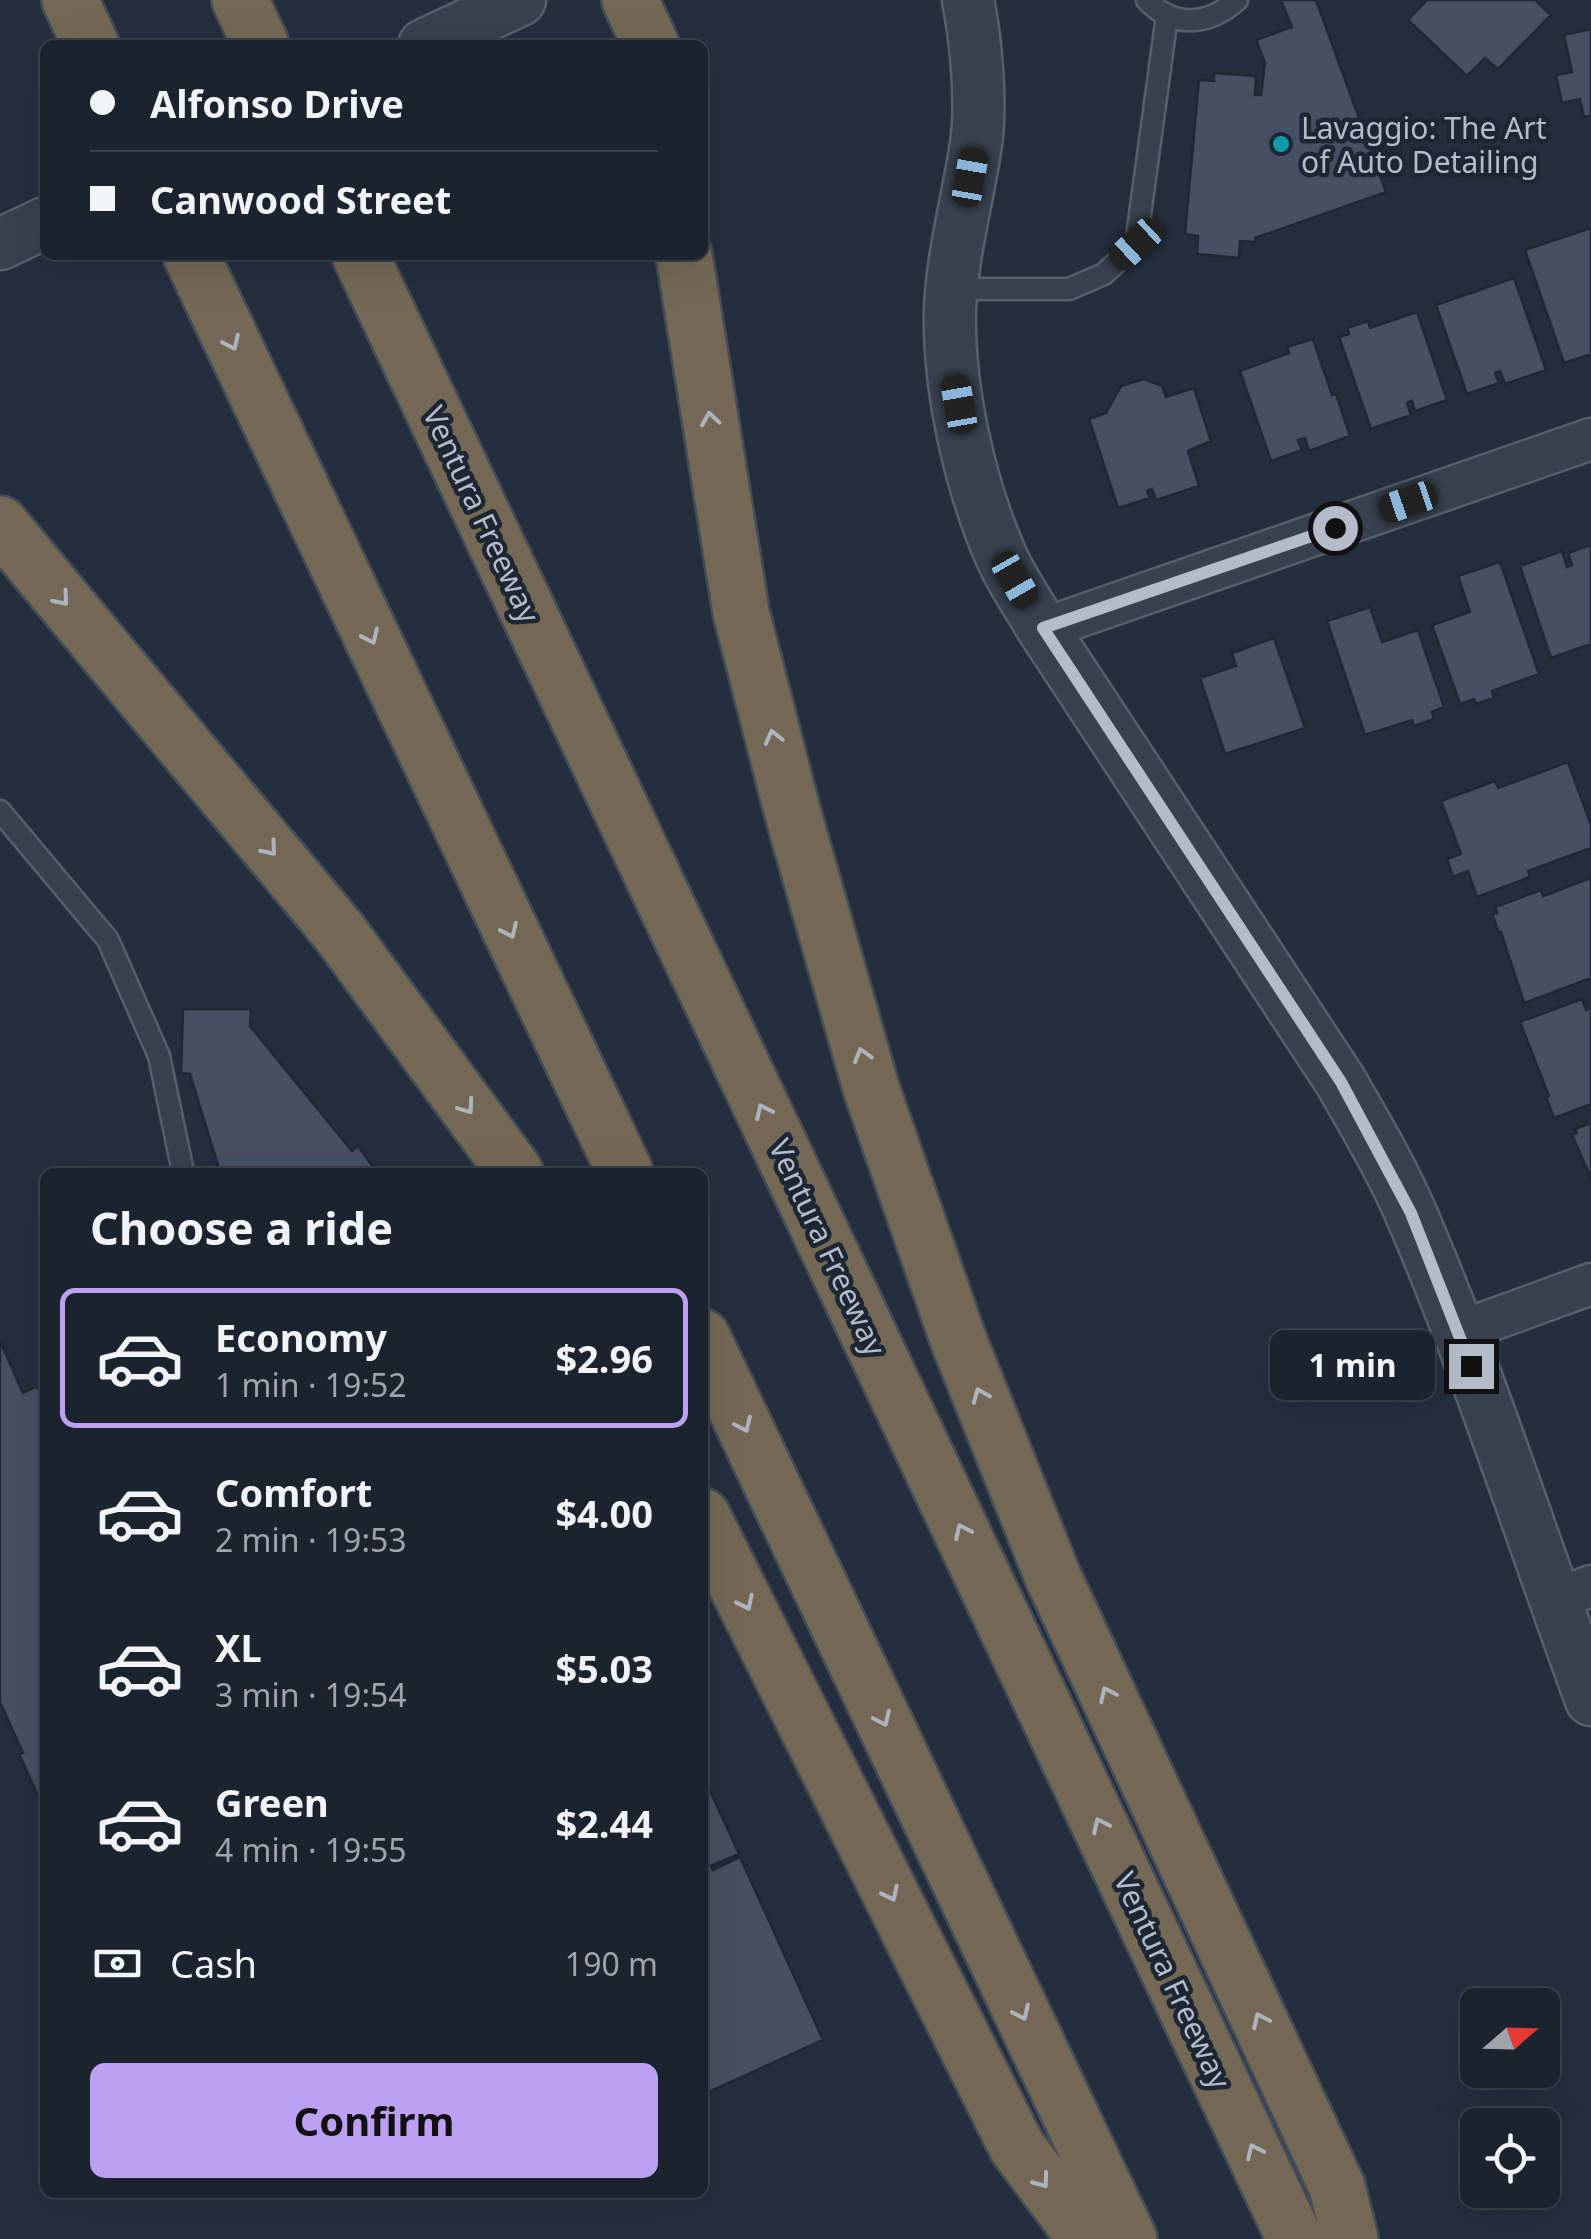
<!DOCTYPE html>
<meta charset="utf-8">
<style>
body{margin:0;font-family:"Noto Sans",sans-serif;background:#282f3a;color:#f1f3f6;height:100vh;display:flex;flex-direction:column;font-size:38px;white-space:nowrap}
*{box-sizing:border-box;margin:0}
p{font-size:32px;color:#a0a4aa}
.icon{flex:none;width:55px;height:55px;fill:none;stroke:currentColor;stroke-width:2;stroke-linecap:round;stroke-linejoin:round}
.map{position:relative;flex:1;overflow:hidden}
.side{position:absolute;left:40px;top:1168px;width:668px;height:1030px;display:flex;flex-direction:column;background:#1b232e;border-radius:15px;box-shadow:0 10px 40px #0002,0 0 0 2px #39404a}
.side>*{flex:none}
.guide{position:absolute;left:40px;top:40px;width:668px;height:220px;border-radius:15px;box-shadow:0 10px 40px #0002,0 0 0 2px #39404a;display:grid;align-content:center;height:220px;padding:0 50px;background:#1b232e}
.needle{width:65px;rotate:70deg}
.controls{position:absolute;left:1460px;top:1988px;display:grid;gap:20px}
.controls a{display:grid;place-items:center;width:100px;height:100px;border-radius:15px;background:#1b232e;box-shadow:0 10px 40px #0002,0 0 0 2px #39404a;font-size:50px}
.end{position:absolute;width:45px;height:45px;margin:-22px;border:12px solid #b4bcc9;background:#111;box-shadow:0 0 0 5px #111}
.from{border-radius:50%}
.bubble{position:absolute;height:70px;border-radius:15px;background:#1b232e;box-shadow:0 10px 40px #0002,0 0 0 2px #39404a;font-size:32px;font-weight:700;line-height:70px;text-align:center}
.car{position:absolute;width:30px;height:60px;margin:-30px -15px;border-radius:12px;box-shadow:0 0 8px 2px #0007;background:linear-gradient(#222 24%,#8ab4d8 0 40%,#222 0 76%,#8ab4d8 0 86%,#222 0)}
.guide b{display:flex;align-items:center;gap:35px;height:95px;font-size:38px}
.guide b+b{border-top:2px solid #39404a}
.guide i{width:25px;height:25px;background:#f1f3f6}
ul{padding:0;list-style:none}
li{display:flex;align-items:center;gap:30px;height:140px;margin:0 20px 15px;padding:0 30px;border:5px solid transparent;border-radius:15px}
li div{flex:1}
li b{display:block;font-size:38px}
li em{font-style:normal;font-weight:700}
li.selected{border-color:#bca0f2}
li>.icon{width:90px;height:90px;stroke-width:1.5}
h2{padding:0 50px;font-size:45px;line-height:120px}
.pay{display:flex;align-items:center;gap:25px;height:110px;padding:0 50px;font-size:38px}
.pay p{margin-inline-start:auto}
.button{display:flex;gap:20px;margin-top:auto;padding:20px 50px}
.button a{flex:1;height:115px;border-radius:15px;background:#bca0f2;color:#111;font-size:40px;font-weight:700;line-height:115px;text-align:center}
.map>svg:first-child{display:block}
.building{fill:#455162;stroke:#1f2835;stroke-width:2.5}
.lines{fill:none;stroke-linecap:round;stroke-linejoin:round}
.service-casing{stroke:#565f6c;stroke-width:25}
.minor-casing{stroke:#565f6c;stroke-width:45}
.tertiary-casing{stroke:#565f6c;stroke-width:55}
.motorway-casing{stroke:#434c59;stroke-width:60}
.service{stroke:#38414e;stroke-width:20}
.minor{stroke:#38414e;stroke-width:40}
.tertiary{stroke:#38414e;stroke-width:50}
.motorway{stroke:#746855;stroke-width:55}
.oneway{stroke:#aeb4bd}
.route{stroke:#b4bcc9;stroke-width:12}
.culture-dot{fill:#0f9aa8;stroke:#1d2633;stroke-width:4}
.labels{text-anchor:middle;dominant-baseline:central;stroke-width:9;stroke-linejoin:round;paint-order:stroke}
.poi-label{font-size:30px;fill:#b4bcc9;stroke:#1d2633;text-anchor:start}
.street-label{font-size:30px;fill:#b4bcc9;stroke:#1d2633}
</style>
<div class="map">
<svg width="1591" height="2239" viewBox="0 0 1591 2239">
<rect width="100%" height="100%" fill="#242f3e"/>
<!-- building -->
<path class="building" d="M1281 0H1316L1386 192 1255 238V242L1240 241 1239 258 1197 254 1198 236 1185 234 1199 80 1214 81V73L1256 76 1255 95H1261L1265 63 1256 40 1292 27Z
M1427 0H1535L1551 15 1498 69 1485 58 1467 76 1408 20Z
M1591 29V115L1584 117 1580 99 1562 103 1556 75 1572 72 1564 35Z
M1591 228V354L1564 363 1525 250Z
M1514 278 1546 370 1505 384 1500 371 1495 373 1499 383 1467 394 1436 305Z
M1417 312 1447 400 1415 411 1412 401 1407 403 1411 415 1371 429 1339 337 1349 334 1347 328 1368 321 1370 328Z
M1313 339 1332 395 1336 394 1350 436 1309 451 1305 438 1298 440 1302 450 1271 461 1240 371 1289 353 1287 347Z
M1144 379 1162 386 1166 397 1194 388 1211 441 1188 451 1199 486 1156 500 1152 489 1147 491 1150 498 1118 508 1089 419 1106 413 1121 386Z
M1591 545V644L1551 658 1520 566 1562 551 1567 567 1572 565 1568 553Z
M1500 562 1539 674 1492 691 1494 698 1476 704 1474 699 1460 704 1432 625 1470 612 1458 576Z
M1370 607 1382 642 1418 630 1444 707 1432 712 1434 719 1414 726 1412 720 1365 735 1327 621Z
M1274 638 1305 728 1225 754 1200 678 1236 666 1232 653Z
M1568 762 1591 825V848L1528 871 1530 877 1477 897 1468 871 1453 877 1447 859 1461 854 1441 801 1495 781 1498 788Z
M1591 878V978L1524 1003 1501 932 1499 933 1492 914 1497 913 1495 907 1541 890 1543 896Z
M1582 999 1586 1010 1591 1008V1104L1554 1118 1546 1097 1549 1096 1520 1022Z
M183 1009H251L250 1026 352 1151 358 1146 377 1172H220L190 1074 181 1073Z
M1591 1123V1178L1572 1135 1577 1133 1575 1129Z
M0 1341 23 1393 37 1386 41 1394 45 1392 43 1807 19 1754 23 1753 0 1702Z
M702 1773 739 1854 711 1866 713 1870 740 1857 823 2040 702 2095Z"/>
<g class="lines">
<!-- service casing -->
<g class="service-casing">
<path id="service" d="M1147 0C1174 29 1209 25 1237 0
M953 289H1069L1104 274 1136 244 1167 16
M0 811 108 940 159 1056 183 1172"/>
</g>
<!-- minor casing -->
<g class="minor-casing">
<path id="minor" d="M1043 629 1591 439
M1459 1332 1591 1284
M1556 1599 1591 1586"/>
</g>
<!-- tertiary casing -->
<g class="tertiary-casing">
<path id="tertiary" d="M968 0C976 40 982 104 976 144 968 199 952 254 950 310 948 388 970 485 1001 556 1012 581 1029 605 1043 629L1341 1082C1366 1126 1392 1169 1412 1216 1480 1374 1532 1539 1591 1700
M424 45 520 0
M0 244 45 223"/>
</g>
<!-- motorway casing -->
<g class="motorway-casing">
<path id="motorway" d="M70 0 91 45
M240 0 261 45
M630 0 651 45
M191 255 625 1172
M360 255 1295 2239
M684 255 741 612 793 814 871 1088 958 1339 1053 1577 1337 2187 1350 2239
M0 524 340 933 515 1172
M702 1337 1129 2239
M702 1516 1017 2147 1086 2239"/>
</g>
<!-- service -->
<use href="#service" class="service"/>
<!-- minor -->
<use href="#minor" class="minor"/>
<!-- tertiary -->
<use href="#tertiary" class="tertiary"/>
<!-- motorway -->
<use href="#motorway" class="motorway"/>
</g>
<!-- one-way arrows -->
<defs><path id="oneway-chevron" d="M-2-3.5L2.5 0L-2 3.5" fill="none" stroke-width="1.6" stroke-linecap="round" stroke-linejoin="round" transform="scale(2.5)"/></defs>
<g class="oneway">
<use href="#oneway-chevron" transform="translate(232 343) rotate(65)"/>
<use href="#oneway-chevron" transform="translate(710 419) rotate(-99)"/>
<use href="#oneway-chevron" transform="translate(62 599) rotate(50)"/>
<use href="#oneway-chevron" transform="translate(371 637) rotate(65)"/>
<use href="#oneway-chevron" transform="translate(773 737) rotate(-104)"/>
<use href="#oneway-chevron" transform="translate(270 849) rotate(50)"/>
<use href="#oneway-chevron" transform="translate(510 931) rotate(65)"/>
<use href="#oneway-chevron" transform="translate(862 1055) rotate(-106)"/>
<use href="#oneway-chevron" transform="translate(467 1107) rotate(54)"/>
<use href="#oneway-chevron" transform="translate(763 1111) rotate(-115)"/>
<use href="#oneway-chevron" transform="translate(980 1395) rotate(-112)"/>
<use href="#oneway-chevron" transform="translate(744 1425) rotate(65)"/>
<use href="#oneway-chevron" transform="translate(962 1531) rotate(-115)"/>
<use href="#oneway-chevron" transform="translate(746 1603) rotate(64)"/>
<use href="#oneway-chevron" transform="translate(1107 1694) rotate(-115)"/>
<use href="#oneway-chevron" transform="translate(883 1719) rotate(65)"/>
<use href="#oneway-chevron" transform="translate(1100 1825) rotate(-115)"/>
<use href="#oneway-chevron" transform="translate(891 1894) rotate(64)"/>
<use href="#oneway-chevron" transform="translate(1022 2013) rotate(65)"/>
<use href="#oneway-chevron" transform="translate(1260 2020) rotate(-115)"/>
<use href="#oneway-chevron" transform="translate(1254 2151) rotate(-115)"/>
<use href="#oneway-chevron" transform="translate(1042 2181) rotate(53)"/>
</g>
<g class="lines">
<!-- route -->
<path class="route" d="M1335 528 1043 628 1341 1082 1411 1213 1471 1366"/>
</g>
<!-- markers -->
<circle class="culture-dot" cx="1281" cy="144" r="10"/>
<g class="labels">
<!-- poi labels -->
<g class="poi-label">
<text x="1301" y="127">Lavaggio: The Art<tspan x="1301" dy="34">of Auto Detailing</tspan></text>
</g>
<!-- street labels -->
<g class="street-label">
<text transform="translate(482 514) rotate(65)">Ventura Freeway</text>
<text transform="translate(828 1247) rotate(65)">Ventura Freeway</text>
<text transform="translate(1173 1980) rotate(65)">Ventura Freeway</text>
</g>
</g>
</svg>
<div class="controls">
<a><svg class="needle" viewBox="-14 -14 28 28"><path d="M0-13l5 13h-10z" fill="#e53935"/><path d="M0 13l5-13h-10z" fill="#a0a4aa"/></svg></a>
<a><svg class="icon" aria-label="locate" viewBox="0 0 24 24"><circle cx="12" cy="12" r="6"/><path d="M12 2v4M12 18v4M2 12h4M18 12h4"/></svg></a>
</div>
<i class="end from" style="left:1335px;top:528px"></i>
<i class="end" style="left:1471px;top:1366px"></i>
<div class="bubble" style="left:1270px;top:1330px;width:165px">1 min</div>
<i class="car" style="left:970px;top:177px;rotate:10deg"></i>
<i class="car" style="left:1136px;top:244px;rotate:227deg"></i>
<i class="car" style="left:959px;top:404px;rotate:350deg"></i>
<i class="car" style="left:1408px;top:502px;rotate:251deg"></i>
<i class="car" style="left:1015px;top:580px;rotate:150deg"></i>
<div class="guide">
<b><i class="from"></i>Alfonso Drive</b>
<b><i></i>Canwood Street</b>
</div>
<section class="side">
<h2>Choose a ride</h2>
<ul>
<li class="selected"><svg class="icon" aria-label="car" viewBox="0 0 24 24"><path d="M5 17H2v-5l4-1 3-4h7l3 4 3 1v5h-3M9 17h6M6 11h13"/><circle cx="7" cy="17" r="2"/><circle cx="17" cy="17" r="2"/></svg><div><b>Economy</b><p>1 min · 19:52</p></div><em>$2.96</em></li>
<li><svg class="icon" aria-label="car" viewBox="0 0 24 24"><path d="M5 17H2v-5l4-1 3-4h7l3 4 3 1v5h-3M9 17h6M6 11h13"/><circle cx="7" cy="17" r="2"/><circle cx="17" cy="17" r="2"/></svg><div><b>Comfort</b><p>2 min · 19:53</p></div><em>$4.00</em></li>
<li><svg class="icon" aria-label="car" viewBox="0 0 24 24"><path d="M5 17H2v-5l4-1 3-4h7l3 4 3 1v5h-3M9 17h6M6 11h13"/><circle cx="7" cy="17" r="2"/><circle cx="17" cy="17" r="2"/></svg><div><b>XL</b><p>3 min · 19:54</p></div><em>$5.03</em></li>
<li><svg class="icon" aria-label="car" viewBox="0 0 24 24"><path d="M5 17H2v-5l4-1 3-4h7l3 4 3 1v5h-3M9 17h6M6 11h13"/><circle cx="7" cy="17" r="2"/><circle cx="17" cy="17" r="2"/></svg><div><b>Green</b><p>4 min · 19:55</p></div><em>$2.44</em></li>
</ul>
<div class="pay"><svg class="icon" aria-label="cash" viewBox="0 0 24 24"><path d="M3 7h18v10H3z"/><circle cx="12" cy="12" r="2"/></svg>Cash<p>190 m</p></div>
<div class="button"><a>Confirm</a></div>
</section>
</div>
